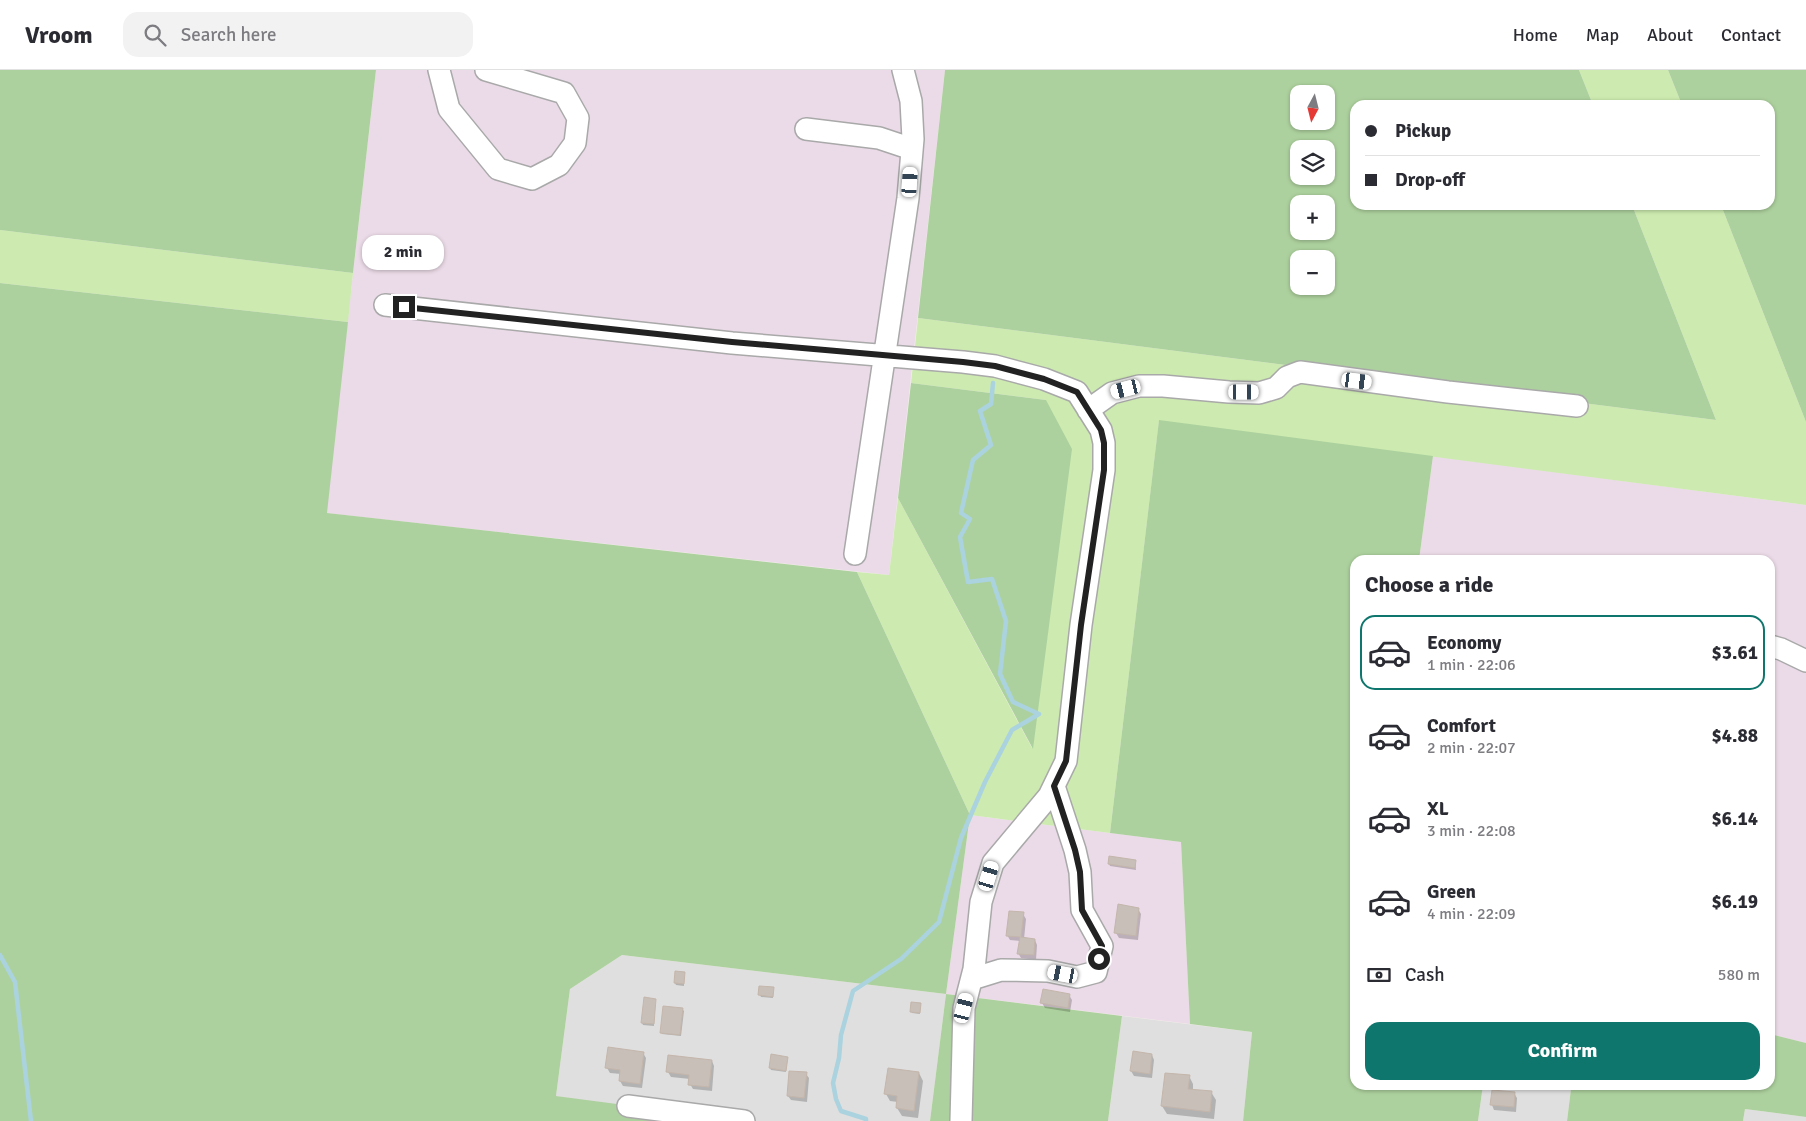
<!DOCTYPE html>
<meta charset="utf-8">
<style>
body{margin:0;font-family:Signika,sans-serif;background:#f2f2f3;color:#2b2b33;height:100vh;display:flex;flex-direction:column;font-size:19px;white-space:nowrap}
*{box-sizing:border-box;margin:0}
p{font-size:16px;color:#7c7c81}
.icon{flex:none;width:28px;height:28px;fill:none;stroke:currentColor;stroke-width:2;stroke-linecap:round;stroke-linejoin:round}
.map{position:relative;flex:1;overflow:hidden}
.drawer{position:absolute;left:1350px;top:485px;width:425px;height:535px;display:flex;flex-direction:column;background:#fff;border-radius:15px;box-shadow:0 1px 4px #0004}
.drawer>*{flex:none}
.banner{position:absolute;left:1350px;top:30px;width:425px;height:110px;border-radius:15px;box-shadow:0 1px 4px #0004;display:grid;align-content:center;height:110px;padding:0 15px;background:#fff}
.needle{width:32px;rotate:187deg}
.fabs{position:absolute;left:1290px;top:15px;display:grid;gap:10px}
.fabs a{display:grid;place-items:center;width:45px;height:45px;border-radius:10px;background:#fff;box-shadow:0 1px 4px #0004;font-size:25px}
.end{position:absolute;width:22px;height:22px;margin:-11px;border:6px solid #222;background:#fff;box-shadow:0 0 0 2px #fff}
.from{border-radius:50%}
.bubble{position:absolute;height:35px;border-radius:15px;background:#fff;box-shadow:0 1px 4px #0004;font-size:16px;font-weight:700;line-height:35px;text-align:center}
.car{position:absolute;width:15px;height:30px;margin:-15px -8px;border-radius:6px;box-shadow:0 0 4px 1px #0007;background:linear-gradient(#fff 24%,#345 0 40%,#fff 0 76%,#345 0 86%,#fff 0)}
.banner b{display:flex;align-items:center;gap:18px;height:48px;font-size:19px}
.banner b+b{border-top:1px solid #e1e1e2}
.banner i{width:12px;height:12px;background:#2b2b33}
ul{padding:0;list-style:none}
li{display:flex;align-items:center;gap:15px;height:75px;margin:0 10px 8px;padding:0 5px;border:2px solid transparent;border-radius:15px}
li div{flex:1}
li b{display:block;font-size:19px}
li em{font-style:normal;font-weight:700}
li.current{border-color:#0f766e}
li>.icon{width:45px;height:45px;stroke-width:1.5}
h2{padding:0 15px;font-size:22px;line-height:60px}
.pay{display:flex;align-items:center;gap:12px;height:55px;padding:0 15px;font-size:19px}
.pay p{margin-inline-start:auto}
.primary-button{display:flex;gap:10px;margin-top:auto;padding:10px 15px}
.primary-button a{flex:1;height:58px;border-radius:15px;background:#0f766e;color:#fff;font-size:20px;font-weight:700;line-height:58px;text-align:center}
header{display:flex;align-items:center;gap:30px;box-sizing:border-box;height:70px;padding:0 25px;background:#fff;border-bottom:1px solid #e1e1e2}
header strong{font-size:24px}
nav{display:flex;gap:28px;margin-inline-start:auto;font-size:18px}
.search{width:350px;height:45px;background:#f2f2f3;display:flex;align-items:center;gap:12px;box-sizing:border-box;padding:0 18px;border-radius:15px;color:#7c7c81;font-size:19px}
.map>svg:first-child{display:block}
.residential{fill:#e0dfdf}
.industrial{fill:#ebdbe8}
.grass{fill:#cdebb0}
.forest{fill:#add19e;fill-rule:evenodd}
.shadow{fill:#0003}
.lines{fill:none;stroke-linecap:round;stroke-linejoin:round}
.stream{stroke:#aad3df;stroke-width:4.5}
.building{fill:#c7bfb8;stroke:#c4b6ab}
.minor-casing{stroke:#a9a9a9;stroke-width:24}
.minor{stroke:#fff;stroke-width:21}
.route{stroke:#222;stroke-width:6}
</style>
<header>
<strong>Vroom</strong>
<div class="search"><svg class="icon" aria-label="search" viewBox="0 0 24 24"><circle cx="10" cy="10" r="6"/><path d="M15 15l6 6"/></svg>Search here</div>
<nav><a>Home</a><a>Map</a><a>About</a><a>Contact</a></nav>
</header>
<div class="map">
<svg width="1806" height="1051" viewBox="0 0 1806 1051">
<rect width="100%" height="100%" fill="#f2efe9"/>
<!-- residential -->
<path class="residential" d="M622 885 946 924 930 1051H708L556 1026 570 919Z
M1122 946 1252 962 1243 1051H1108Z
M1483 1015H1542L1571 1019 1567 1051H1478Z
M1745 1039 1806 1047V1051H1743Z"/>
<!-- industrial -->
<path class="industrial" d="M376 0H945L889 505 326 443Z
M1433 386 1806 435V973L1770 964V490H1419Z
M970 745 1181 772 1190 954 946 924Z"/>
<!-- grass -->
<path class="grass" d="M1579 0H1668L1682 35H1593Z
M1632 135H1721L1806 352V435L1159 351 1110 763 970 745 857 502 889 505 898 428 1032 678 1046 330 911 313 918 248 1716 350Z
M0 160 353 203 348 252 0 213Z"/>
<!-- forest -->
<path class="forest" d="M0 0H376L353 203 0 160Z
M945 0H1579L1593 35H1355V135H1632L1716 350 918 248ZM1299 24H1326V51H1299ZM1299 79H1326V106H1299ZM1299 134H1326V161H1299ZM1299 189H1326V216H1299Z
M1668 0H1806V352L1721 135H1770V35H1682Z
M0 213 348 252 327 443 857 502 970 745 946 924 1122 946 1108 1051H930L946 924 622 885 570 919 556 1026 708 1046V1051H0Z
M911 313 1046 330 1072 379 1033 679 898 428Z
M1159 350 1433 386 1419 490H1355V1015H1483L1478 1051H1243L1252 962 1190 954 1181 772 1110 763Z
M1770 964 1806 973V1047L1745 1039 1743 1051H1567L1571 1019 1542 1015H1770Z"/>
<!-- shadow -->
<path class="shadow" d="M1135 791 1136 800 1110 796 1109 794Z
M1138 839 1141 844 1138 870 1119 868 1116 863Z
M1023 844 1026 849 1024 869 1035 870 1037 875 1036 890 1021 888 1018 883 1020 871 1010 870 1007 865Z
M684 903V916L676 915 675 913Z
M773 918V928L761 927 760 925Z
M1069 925 1072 930 1070 942 1045 938 1042 933Z
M655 930 654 956 643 955 642 953Z
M920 935V944L912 943 911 941Z
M682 939 684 941 681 966 662 964 661 962Z
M643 983 646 988 642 1018 623 1016 620 1011 621 1004 610 1003 607 998Z
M1152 985 1154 990 1152 1008 1134 1006 1131 1001Z
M787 988 786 1002 771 1000 770 998Z
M712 991 714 996 712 1021 693 1019 690 1014V1009L671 1007 668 1002Z
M919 1003 923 1011 918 1048 902 1046 897 1038 898 1032 890 1031 886 1024Z
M806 1004 809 1008 807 1032 791 1030 788 1026Z
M1189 1006 1193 1014V1020L1211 1022 1216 1030 1214 1049 1167 1044 1162 1036Z
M1514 1023 1517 1028 1516 1042 1494 1040 1492 1035Z"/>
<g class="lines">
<!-- stream -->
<path class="stream" d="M0 885 15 912 31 1051
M866 1051V1049L841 1041 836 1029 833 1013 839 988 841 965 853 921 901 889 939 852 961 768 985 712 1012 660 1039 644 1013 632 1000 604 1006 551 992 509 968 512 960 467 970 449 961 443 973 390 991 375 980 341 991 334 993 313"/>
</g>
<!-- building -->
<path class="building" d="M1109 786 1136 790 1135 798 1108 794Z
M1118 834 1139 838 1136 866 1114 863Z
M1009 841 1024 842 1021 867 1035 869 1034 885 1017 884 1020 867 1006 866Z
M675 901 685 902 684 914 674 913Z
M759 916 774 917 773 927 758 925Z
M1043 919 1070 924 1068 938 1040 933Z
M644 927 656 929 654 954 641 953Z
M911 932 921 933 920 943 910 942Z
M663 936 683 938 680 965 660 963Z
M608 977 644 982 640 1014 619 1011 620 1000 605 998Z
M1133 981 1152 984 1150 1004 1130 1001Z
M771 984 788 987 786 1001 769 998Z
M668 985 712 990 709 1017 688 1015 689 1005 666 1002Z
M888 998 919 1002 914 1041 896 1038 897 1026 884 1024Z
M789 1001 807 1002 804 1028 787 1026Z
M1165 1003 1190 1005 1188 1019 1212 1021 1210 1042 1161 1036Z
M1492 1020 1515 1022 1514 1037 1490 1035Z"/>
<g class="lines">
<!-- minor casing -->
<g class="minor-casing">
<path id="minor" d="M439 0 449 39 498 99 532 109 559 95 575 73 578 48 564 23 486 0
M806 59 879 68 912 79
M385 235 732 273 963 292 995 296 1044 309 1077 322 1101 360 1104 373V400L1081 555 1066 691 1049 726 993 793 981 832 974 899 964 938 961 1051
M1088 340 1112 323 1139 316H1163L1229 322 1259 323 1276 318 1287 307 1300 302 1448 322 1577 336
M855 484 908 128 913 69 911 31 903 0
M1770 576 1781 579 1806 591
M972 909 1001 900 1048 901 1077 907 1096 902 1102 876 1082 840 1080 802 1075 780 1054 716
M628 1036 744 1051"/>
</g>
<!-- minor -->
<use href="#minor" class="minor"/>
</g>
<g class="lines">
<!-- route -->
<path class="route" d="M404 237 732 272 963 292 995 296 1044 309 1077 322 1101 360 1104 373V400L1081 555 1066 691 1054 716 1075 780 1080 802 1082 840 1102 876 1099 889"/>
</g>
</svg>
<div class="fabs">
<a><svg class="needle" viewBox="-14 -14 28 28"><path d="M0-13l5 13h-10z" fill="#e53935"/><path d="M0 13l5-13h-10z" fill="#7c7c81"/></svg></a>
<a><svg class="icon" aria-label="layers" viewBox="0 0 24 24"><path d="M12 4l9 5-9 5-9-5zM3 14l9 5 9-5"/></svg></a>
<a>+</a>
<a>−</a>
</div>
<i class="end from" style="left:1099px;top:889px"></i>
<i class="end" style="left:404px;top:237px"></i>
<div class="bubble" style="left:362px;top:165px;width:82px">2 min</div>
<i class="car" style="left:910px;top:112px;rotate:4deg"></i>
<i class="car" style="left:1357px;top:311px;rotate:97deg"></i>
<i class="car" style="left:1126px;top:319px;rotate:256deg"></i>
<i class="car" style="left:1244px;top:322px;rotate:90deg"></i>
<i class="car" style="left:989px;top:806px;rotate:17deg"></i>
<i class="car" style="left:1063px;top:904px;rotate:281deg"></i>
<i class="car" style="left:964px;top:938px;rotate:14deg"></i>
<div class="banner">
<b><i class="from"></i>Pickup</b>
<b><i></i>Drop-off</b>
</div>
<section class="drawer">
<h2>Choose a ride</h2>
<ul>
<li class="current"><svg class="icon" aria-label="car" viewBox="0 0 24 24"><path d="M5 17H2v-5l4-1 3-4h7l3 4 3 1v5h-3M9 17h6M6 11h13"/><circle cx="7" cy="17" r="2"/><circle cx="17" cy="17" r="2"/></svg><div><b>Economy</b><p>1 min · 22:06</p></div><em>$3.61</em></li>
<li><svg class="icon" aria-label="car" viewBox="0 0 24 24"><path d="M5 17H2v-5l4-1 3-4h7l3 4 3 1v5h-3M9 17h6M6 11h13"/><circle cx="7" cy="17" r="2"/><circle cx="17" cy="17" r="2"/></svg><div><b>Comfort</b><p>2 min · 22:07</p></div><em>$4.88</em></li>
<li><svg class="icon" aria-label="car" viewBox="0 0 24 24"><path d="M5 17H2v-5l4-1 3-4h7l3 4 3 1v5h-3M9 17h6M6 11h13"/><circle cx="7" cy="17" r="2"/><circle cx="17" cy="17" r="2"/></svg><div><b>XL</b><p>3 min · 22:08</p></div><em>$6.14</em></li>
<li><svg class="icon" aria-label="car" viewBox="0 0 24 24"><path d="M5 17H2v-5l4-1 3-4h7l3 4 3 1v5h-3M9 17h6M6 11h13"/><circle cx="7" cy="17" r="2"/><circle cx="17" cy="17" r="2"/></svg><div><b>Green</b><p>4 min · 22:09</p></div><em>$6.19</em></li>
</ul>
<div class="pay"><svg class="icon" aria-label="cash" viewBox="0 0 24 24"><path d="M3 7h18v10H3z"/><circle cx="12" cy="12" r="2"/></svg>Cash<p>580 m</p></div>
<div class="primary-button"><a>Confirm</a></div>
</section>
</div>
